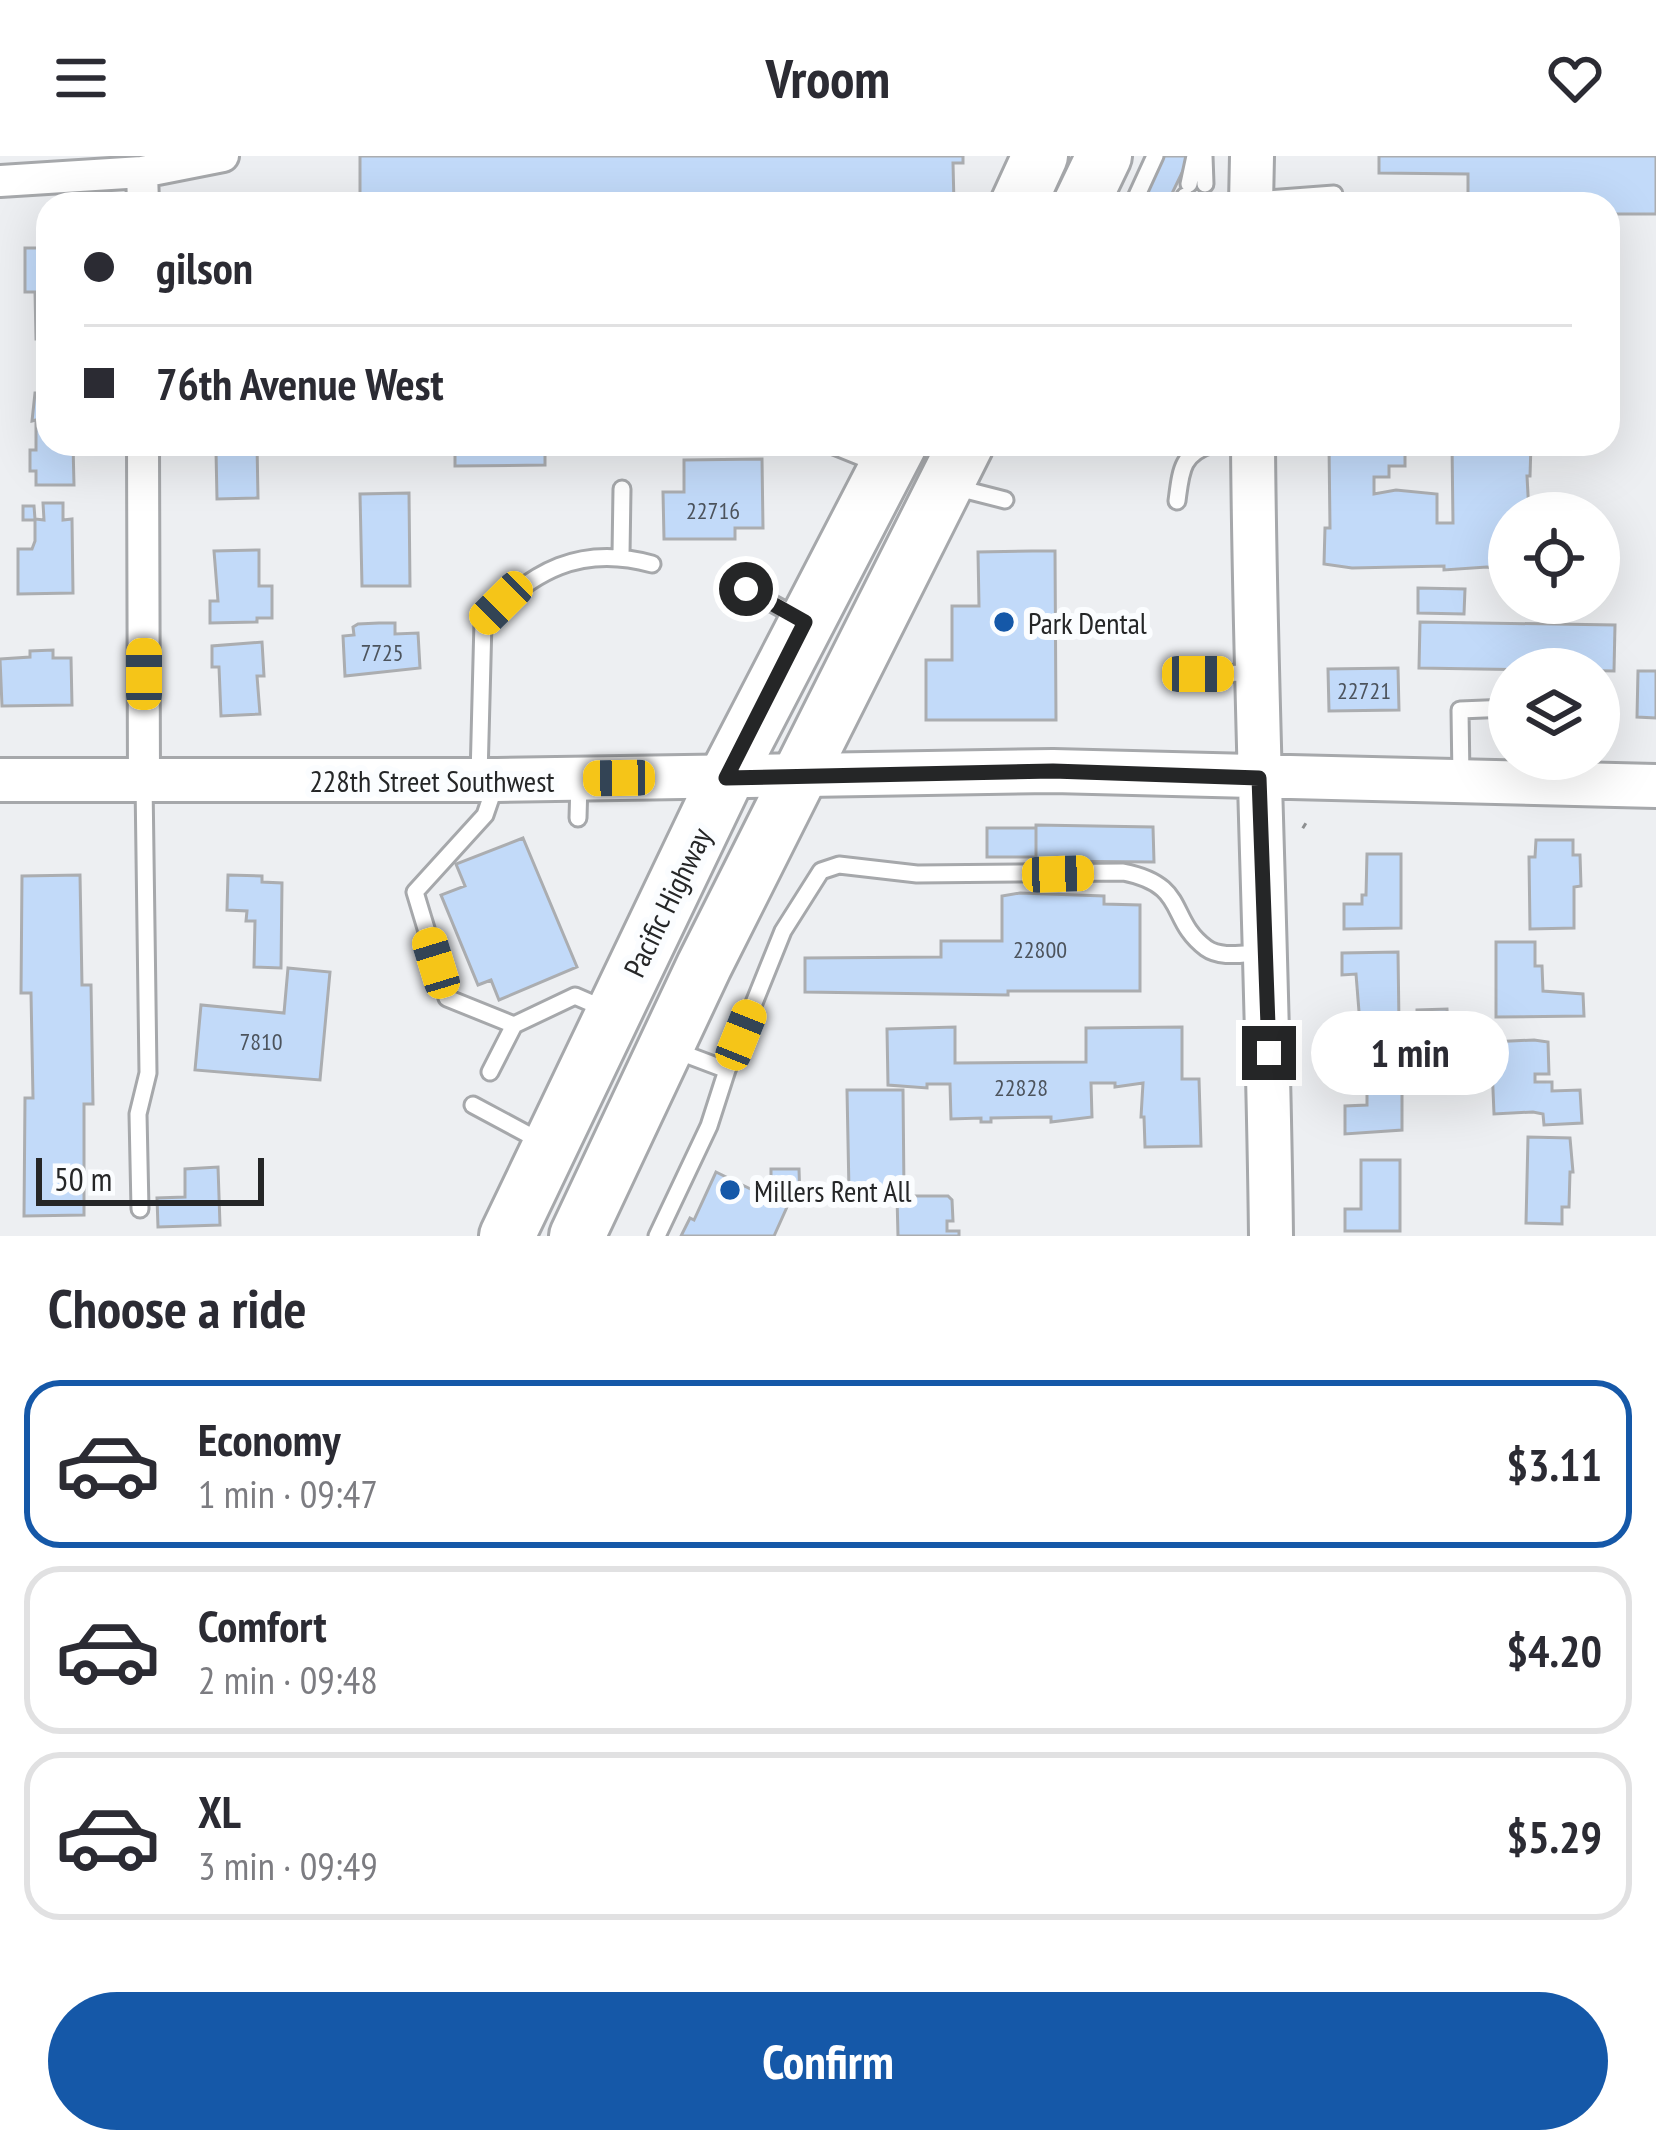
<!DOCTYPE html>
<meta charset="utf-8">
<style>
body{margin:0;font-family:"PT Sans Narrow",sans-serif;background:#f7f7f7;color:#2b2b33;height:100vh;display:flex;flex-direction:column;font-size:45px;white-space:nowrap}
*{box-sizing:border-box;margin:0}
p{font-size:39px;color:#7c7c81}
.icon{flex:none;width:66px;height:66px;fill:none;stroke:currentColor;stroke-width:2;stroke-linecap:round;stroke-linejoin:round}
.map{position:relative;height:1080px;overflow:hidden}
.sheet{display:flex;flex-direction:column;background:#fff;flex:1}
.sheet>*{flex:none}
.guide{position:absolute;left:36px;top:36px;width:1584px;height:264px;border-radius:36px;box-shadow:0 12px 48px #0002;display:grid;align-content:center;height:264px;padding:0 48px;background:#fff}
.buttons{position:absolute;left:1488px;top:336px;display:grid;gap:24px}
.buttons a{display:grid;place-items:center;width:132px;height:132px;border-radius:50%;background:#fff;box-shadow:0 12px 48px #0002;font-size:60px}
.scale{position:absolute;left:36px;bottom:30px;width:228px;box-sizing:border-box;padding-left:12px;border:6px solid #252627;border-top:0;font-size:33px;line-height:42px;white-space:nowrap;color:#252627;-webkit-text-stroke:9px #fbfdff;paint-order:stroke}
.end{position:absolute;width:54px;height:54px;margin:-27px;border:15px solid #252627;background:#fff;box-shadow:0 0 0 6px #fff}
.from{border-radius:50%}
.bubble{position:absolute;height:84px;border-radius:42px;background:#fff;box-shadow:0 12px 48px #0002;font-size:39px;font-weight:700;line-height:84px;text-align:center}
.car{position:absolute;width:36px;height:72px;margin:-36px -18px;border-radius:15px;box-shadow:0 0 9px 3px #0007;background:linear-gradient(#f5c518 24%,#345 0 40%,#f5c518 0 76%,#345 0 86%,#f5c518 0)}
.guide b{display:flex;align-items:center;gap:42px;height:114px;font-size:45px}
.guide b+b{border-top:3px solid #e1e1e2}
.guide i{width:30px;height:30px;background:#2b2b33}
ul{padding:0;list-style:none}
li{display:flex;align-items:center;gap:36px;height:168px;margin:0 24px 18px;padding:0 24px;border:6px solid #e1e1e2;border-radius:36px}
li div{flex:1}
li b{display:block;font-size:45px}
li em{font-style:normal;font-weight:700}
li.on{border-color:#1558a8}
li>.icon{width:108px;height:108px;stroke-width:1.5}
h2{padding:0 48px;font-size:54px;line-height:144px}
.primary-button{display:flex;gap:24px;margin-top:auto;padding:24px 48px}
.primary-button a{flex:1;height:138px;border-radius:72px;background:#1558a8;color:#fff;font-size:48px;font-weight:700;line-height:138px;text-align:center}
header{display:flex;justify-content:space-between;align-items:center;height:156px;padding:0 48px;background:#fff;font-size:54px;font-weight:700}
.map>svg:first-child{display:block}
.building{fill:#c2daf9;stroke:#abadb0;stroke-width:3}
.lines{fill:none;stroke-linecap:round;stroke-linejoin:round}
.lane-casing{stroke:#a6a8ab;stroke-width:21}
.street-casing{stroke:#a6a8ab;stroke-width:36}
.secondary-casing{stroke:#a6a8ab;stroke-width:48}
.highway-casing{stroke:#a6a8ab;stroke-width:60}
.path{stroke:#8d8f91;stroke-width:6;stroke-dasharray:3 9;stroke-linecap:butt}
.lane{stroke:#fff;stroke-width:15}
.street{stroke:#fff;stroke-width:30}
.secondary{stroke:#fff;stroke-width:42}
.highway{stroke:#fff;stroke-width:54}
.route{stroke:#252627;stroke-width:15}
.poi-dot{fill:#1558a8;stroke:#fbfdff;stroke-width:4.5}
.labels{text-anchor:middle;dominant-baseline:central;stroke-width:12;stroke-linejoin:round;paint-order:stroke}
.number-label{font-size:24px;fill:#4c535c}
.poi-label{font-size:30px;fill:#252627;stroke:#fbfdff;text-anchor:start}
.street-label{font-size:30px;fill:#252627;stroke:#fbfdff}
</style>
<header><svg class="icon" aria-label="menu" viewBox="0 0 24 24"><path d="M4 6h16M4 12h16M4 18h16"/></svg>Vroom<svg class="icon" aria-label="heart" viewBox="0 0 24 24"><path d="M12 20l-8-8c-3-5 5-10 8-4 3-6 11-1 8 4z"/></svg></header>
<div class="map">
<svg width="1656" height="1080" viewBox="0 0 1656 1080">
<rect width="100%" height="100%" fill="#edeff2"/>
<!-- building -->
<path class="building" d="M360 0H963V7H953L954 48H350V43H360Z
M1159 0H1190L1167 48H1137Z
M1379 0H1656V58H1608V48H1468V18L1379 17Z
M25 92H48V183H36L35 136H25Z
M35 237H48V288H73L74 329H36V315H30V294H36V264L32 265Z
M210 288H257L258 342 217 343 216 295H210Z
M455 288H545V309L455 310Z
M1329 288H1405V310H1389V321H1374V338L1396 334 1437 338V367H1453L1452 288H1531L1530 320H1527L1529 357H1509V415L1487 411 1444 414V410L1352 412 1324 408 1325 372H1330Z
M762 303 763 372H735V383H664L663 336H684V304Z
M409 337 410 430H362L360 338Z
M43 347H63V364L72 363 73 437 18 438V393H32L35 385V364H23V350H34L35 363 44 364Z
M259 394V430H272V462H257V466L210 467V445H218L214 395Z
M1032 395H1055L1056 564H926V504H952V450H979L978 396Z
M1418 432 1465 433 1464 458 1418 457Z
M1420 466 1615 469 1614 515 1419 512Z
M379 467H395V478L418 477 420 512 345 520 343 480 354 479 353 471 358 468Z
M262 486 264 520H257L260 558 221 560 219 511H212V490Z
M53 494V502H71L72 549 2 550 0 503 30 501V495Z
M1398 512 1399 554 1329 555 1328 513Z
M1638 515H1656V562L1637 561Z
M1036 669 1153 671 1154 706 1036 705Z
M987 672H1036V701H987Z
M523 682 577 811 499 844 491 824 478 829 441 739 465 730 456 708Z
M1536 684H1573V699H1580L1581 730 1574 731V772L1530 773 1529 701H1535Z
M1367 698H1401V772L1344 773V748H1362V739H1366Z
M80 719 82 829H91L93 948H84V1059L24 1060 25 942H33L31 837H21L22 720Z
M228 719 262 720V726L282 727 281 812 254 811 255 765H246L247 755 227 754Z
M1020 737 1104 740V748L1140 749V835H1008V839L805 836V802L941 801V785H1002V740Z
M1496 786H1535V810H1542L1543 835 1583 838 1584 860 1496 861Z
M1398 796 1399 867 1360 868 1356 818 1342 819V797Z
M288 812 330 816 320 924 195 914 201 849 284 857Z
M1447 853 1448 874 1417 875V854Z
M955 871V907L1086 906V872L1182 871V923H1199L1201 990 1145 991 1144 961H1141L1143 927 1115 931V927H1091L1092 961 1051 966V961L991 962V966H981V962L951 963 950 928H927V932L888 929 887 873Z
M1534 884 1548 886 1549 918H1535V926H1552V935L1580 934 1582 967 1544 969 1543 958 1533 956 1494 958 1491 886Z
M1402 901V974L1345 978V950L1367 949V902Z
M847 934H903L904 1036 849 1035Z
M1528 981 1570 982 1573 1016H1570L1569 1051H1562V1068L1526 1067Z
M1361 1004H1400V1075H1345V1053H1361Z
M218 1011 220 1069 158 1071 157 1042 185 1041V1013Z
M771 1013H799L800 1045H788L789 1028 771 1027Z
M716 1016 787 1051 774 1080H681L690 1062 694 1064Z
M897 1040H948L952 1044 953 1065H947V1075H959V1080H898Z"/>
<g class="lines">
<!-- lane casing -->
<g class="lane-casing">
<path id="lane" d="M1204 0 1205 28
M1189 28 1195 0
M1253 44 1334 38
M1133 48 1155 0
M1184 48 1185 40
M829 288 876 307
M954 331 1005 344
M1177 345C1181 315 1181 298 1212 288
M621 399 622 333
M746 433 801 463
M1198 518 1252 517
M479 621 483 465C533 415 580 388 652 408
M1461 622 1460 554 1509 552
M496 627 485 659 415 736 447 842 514 869
M578 662 579 626
M674 894 727 914
M490 916 514 869 575 840 605 853
M473 949 542 986
M140 1053 138 958 148 917 144 626
M657 1080 709 970 727 914 783 775 821 715 839 709 917 718 1123 716C1189 729 1167 763 1206 792 1221 803 1246 797 1264 797"/>
</g>
<!-- street casing -->
<g class="street-casing">
<path id="street" d="M142 16 143 48
M0 25 142 16 223 0
M143 288 144 623"/>
</g>
<!-- secondary casing -->
<g class="secondary-casing">
<path id="secondary" d="M1251 48 1252 0
M1253 288C1255 552 1268 816 1271 1080
M0 624H497L1053 615 1656 630"/>
</g>
<!-- highway casing -->
<g class="highway-casing">
<path id="highway" d="M1018 48 1040 0
M1081 48 1104 0
M507 1080 726 622 899 288
M577 1080 704 810 966 288"/>
</g>
<!-- path -->
<path class="path" d="M1303 669 1308 672"/>
<!-- lane -->
<use href="#lane" class="lane"/>
<!-- street -->
<use href="#street" class="street"/>
<!-- secondary -->
<use href="#secondary" class="secondary"/>
<!-- highway -->
<use href="#highway" class="highway"/>
</g>
<g class="lines">
<!-- route -->
<path class="route" d="M746 433 805 466 726 622 1053 615 1259 622 1269 897"/>
</g>
<!-- markers -->
<g class="poi-dot">
<circle cx="1004" cy="466" r="12"/>
<circle cx="730" cy="1034" r="12"/>
</g>
<g class="labels">
<!-- number labels -->
<g class="number-label">
<text x="713" y="354">22716</text>
<text x="382" y="496">7725</text>
<text x="1364" y="534">22721</text>
<text x="1040" y="793">22800</text>
<text x="261" y="885">7810</text>
<text x="1021" y="931">22828</text>
</g>
<!-- poi labels -->
<g class="poi-label">
<text x="1028" y="466">Park Dental</text>
<text x="754" y="1034">Millers Rent All</text>
</g>
<!-- street labels -->
<g class="street-label">
<text x="432" y="624">228th Street Southwest</text>
<text transform="translate(667 746) rotate(-64)">Pacific Highway</text>
</g>
</g>
</svg>
<div class="buttons">
<a><svg class="icon" aria-label="locate" viewBox="0 0 24 24"><circle cx="12" cy="12" r="6"/><path d="M12 2v4M12 18v4M2 12h4M18 12h4"/></svg></a>
<a><svg class="icon" aria-label="layers" viewBox="0 0 24 24"><path d="M12 4l9 5-9 5-9-5zM3 14l9 5 9-5"/></svg></a>
</div>
<div class="scale">50 m</div>
<i class="end from" style="left:746px;top:433px"></i>
<i class="end" style="left:1269px;top:897px"></i>
<div class="bubble" style="left:1311px;top:855px;width:198px">1 min</div>
<i class="car" style="left:501px;top:447px;rotate:225deg"></i>
<i class="car" style="left:144px;top:518px;rotate:0deg"></i>
<i class="car" style="left:1198px;top:518px;rotate:90deg"></i>
<i class="car" style="left:619px;top:622px;rotate:269deg"></i>
<i class="car" style="left:1058px;top:718px;rotate:88deg"></i>
<i class="car" style="left:436px;top:807px;rotate:343deg"></i>
<i class="car" style="left:741px;top:879px;rotate:22deg"></i>
<div class="guide">
<b><i class="from"></i>gilson</b>
<b><i></i>76th Avenue West</b>
</div>
</div>
<section class="sheet">
<h2>Choose a ride</h2>
<ul>
<li class="on"><svg class="icon" aria-label="car" viewBox="0 0 24 24"><path d="M5 17H2v-5l4-1 3-4h7l3 4 3 1v5h-3M9 17h6M6 11h13"/><circle cx="7" cy="17" r="2"/><circle cx="17" cy="17" r="2"/></svg><div><b>Economy</b><p>1 min · 09:47</p></div><em>$3.11</em></li>
<li><svg class="icon" aria-label="car" viewBox="0 0 24 24"><path d="M5 17H2v-5l4-1 3-4h7l3 4 3 1v5h-3M9 17h6M6 11h13"/><circle cx="7" cy="17" r="2"/><circle cx="17" cy="17" r="2"/></svg><div><b>Comfort</b><p>2 min · 09:48</p></div><em>$4.20</em></li>
<li><svg class="icon" aria-label="car" viewBox="0 0 24 24"><path d="M5 17H2v-5l4-1 3-4h7l3 4 3 1v5h-3M9 17h6M6 11h13"/><circle cx="7" cy="17" r="2"/><circle cx="17" cy="17" r="2"/></svg><div><b>XL</b><p>3 min · 09:49</p></div><em>$5.29</em></li>
</ul>
<div class="primary-button"><a>Confirm</a></div>
</section>
